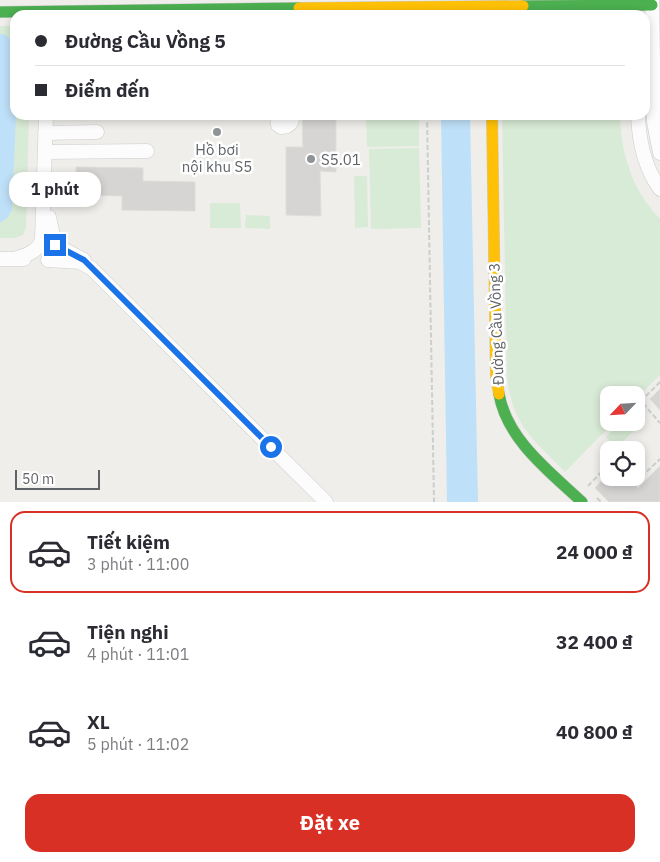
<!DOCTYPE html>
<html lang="vi">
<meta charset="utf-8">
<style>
body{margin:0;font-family:"IBM Plex Sans",sans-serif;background:#f2f2f3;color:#2b2b33;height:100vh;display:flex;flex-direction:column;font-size:19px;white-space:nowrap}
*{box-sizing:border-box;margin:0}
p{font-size:16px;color:#7c7c81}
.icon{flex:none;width:28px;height:28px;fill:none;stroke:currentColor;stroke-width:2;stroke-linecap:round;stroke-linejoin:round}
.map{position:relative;height:502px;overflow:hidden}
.sheet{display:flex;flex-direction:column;background:#fff;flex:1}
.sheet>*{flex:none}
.guide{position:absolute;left:10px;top:10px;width:640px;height:110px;border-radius:15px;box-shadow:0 2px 8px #0003;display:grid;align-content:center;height:110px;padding:0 25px;background:#fff}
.needle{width:32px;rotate:245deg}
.controls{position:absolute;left:600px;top:386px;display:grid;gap:10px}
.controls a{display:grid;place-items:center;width:45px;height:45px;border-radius:10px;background:#fff;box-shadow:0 2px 8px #0003;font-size:25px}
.scale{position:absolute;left:15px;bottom:12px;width:85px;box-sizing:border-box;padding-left:5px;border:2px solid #5f6368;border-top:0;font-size:14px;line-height:18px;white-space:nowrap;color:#5f6368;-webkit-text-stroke:4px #fff;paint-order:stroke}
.end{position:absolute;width:22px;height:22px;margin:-11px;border:6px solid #1a73e8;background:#fff;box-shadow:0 0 0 2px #fff}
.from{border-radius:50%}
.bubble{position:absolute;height:35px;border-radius:15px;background:#fff;box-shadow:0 2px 8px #0003;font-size:16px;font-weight:700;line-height:35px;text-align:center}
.guide b{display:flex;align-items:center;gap:18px;height:48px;font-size:19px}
.guide b+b{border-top:1px solid #e1e1e2}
.guide i{width:12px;height:12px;background:#2b2b33}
ul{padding:9px 0 0;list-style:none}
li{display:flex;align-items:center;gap:15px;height:82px;margin:0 10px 8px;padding:0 15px;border:2px solid transparent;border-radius:15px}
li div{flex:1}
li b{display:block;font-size:19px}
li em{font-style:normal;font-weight:700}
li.on{border-color:#d93025}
li>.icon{width:45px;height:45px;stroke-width:1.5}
.button{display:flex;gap:10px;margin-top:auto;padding:10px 25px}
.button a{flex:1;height:58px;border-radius:15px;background:#d93025;color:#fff;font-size:20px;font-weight:700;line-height:58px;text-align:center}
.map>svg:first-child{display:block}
.green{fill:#d8ebd6}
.water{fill:#bfe0f9}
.building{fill:#d6d5d3;stroke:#deddd9}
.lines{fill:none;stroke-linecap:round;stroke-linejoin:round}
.street-casing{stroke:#cbcccc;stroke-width:15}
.fast-casing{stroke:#cacacb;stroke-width:12}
.slow-casing{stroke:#cacacb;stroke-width:12}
.path{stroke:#cacfcc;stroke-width:2;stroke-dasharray:5 2.5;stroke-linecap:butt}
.street{stroke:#fdfcfc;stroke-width:14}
.fast{stroke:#4caf50;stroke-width:11}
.slow{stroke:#ffc107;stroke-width:11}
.route{stroke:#1a73e8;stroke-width:6}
.poi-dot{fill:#919496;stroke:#fff;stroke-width:2}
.labels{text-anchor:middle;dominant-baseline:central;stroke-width:5;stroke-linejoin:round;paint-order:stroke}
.poi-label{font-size:15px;fill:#5f6368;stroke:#fff}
.street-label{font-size:15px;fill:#5f6368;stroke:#fff}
</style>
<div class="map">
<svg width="660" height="502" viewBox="0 0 660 502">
<rect width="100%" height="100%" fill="#efeeea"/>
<!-- green -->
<path class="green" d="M0 26H15V115H29L26 227 23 235 15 238H0Z
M366 115H419V146L367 147Z
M502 115H620C621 155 632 189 660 219V375L636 399V395H609V422L613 423 565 472C532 438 513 426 507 377Z
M419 148 421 228 371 229 369 149Z
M354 176H367L368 227 355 228Z
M210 203H240L241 228H210Z
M246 215 270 216V229L245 228Z
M621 422 632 423 637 428 616 448 606 437Z"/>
<!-- water -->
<path class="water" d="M0 34 6 35 15 44V115H16L12 210 8 217 0 223Z
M441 115H470L478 502H447Z"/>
<!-- building -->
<path class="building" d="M110 115H141V118H110Z
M302 115H336V172L320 171 321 216 286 215V147H303Z
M76 167 143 168V181L195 182V211L122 210V196L76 195Z
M660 389V410L650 399Z
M660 466V502H609L595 488 609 473V478H627L638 488Z"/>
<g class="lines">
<!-- street casing -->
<g class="street-casing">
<path id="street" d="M652 0 654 122 660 153
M277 115 278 125 281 127C289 127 293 123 292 115
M638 115C639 142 644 167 660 189
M45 133 97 132
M45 152 147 151
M49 217 55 245 84 260
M17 258C27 255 39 251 42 239L46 115
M0 259H24
M48 260 80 262 91 268 326 502"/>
</g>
<!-- fast casing -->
<g class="fast-casing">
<path id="fast" d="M523 6 652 5
M0 12 299 8
M499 394C507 440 550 472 582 502"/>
</g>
<!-- slow casing -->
<g class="slow-casing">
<path id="slow" d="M299 8 523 6
M492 115 496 376 499 394"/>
</g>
<!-- path -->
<path class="path" d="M427 115 434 502
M660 382 641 401 660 423
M636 474 640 478 660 459
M588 486 609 464
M597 498 601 502"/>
<!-- street -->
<use href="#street" class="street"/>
<!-- fast -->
<use href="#fast" class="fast"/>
<!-- slow -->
<use href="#slow" class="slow"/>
</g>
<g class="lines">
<!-- route -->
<path class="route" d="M55 245 84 260 271 447"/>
</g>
<!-- markers -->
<g class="poi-dot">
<circle cx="217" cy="132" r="5"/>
<circle cx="311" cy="159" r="5"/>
</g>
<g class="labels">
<!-- poi labels -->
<g class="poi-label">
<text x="217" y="149">Hồ bơi<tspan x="217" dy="17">nội khu S5</tspan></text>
<text x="321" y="159" text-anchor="start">S5.01</text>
</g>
<!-- street labels -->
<g class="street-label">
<text transform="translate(496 324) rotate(-92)">Đường Cầu Vồng 3</text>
</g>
</g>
</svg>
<div class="controls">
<a><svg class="needle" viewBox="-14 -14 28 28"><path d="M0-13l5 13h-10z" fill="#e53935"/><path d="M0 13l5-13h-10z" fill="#7c7c81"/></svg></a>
<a><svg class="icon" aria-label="locate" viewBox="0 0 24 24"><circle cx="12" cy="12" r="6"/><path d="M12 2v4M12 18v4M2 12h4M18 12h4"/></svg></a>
</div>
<div class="scale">50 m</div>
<i class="end from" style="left:271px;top:447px"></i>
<i class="end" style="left:55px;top:245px"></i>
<div class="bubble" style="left:9px;top:172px;width:92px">1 phút</div>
<div class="guide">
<b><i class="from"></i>Đường Cầu Vồng 5</b>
<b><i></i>Điểm đến</b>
</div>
</div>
<section class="sheet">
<ul>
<li class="on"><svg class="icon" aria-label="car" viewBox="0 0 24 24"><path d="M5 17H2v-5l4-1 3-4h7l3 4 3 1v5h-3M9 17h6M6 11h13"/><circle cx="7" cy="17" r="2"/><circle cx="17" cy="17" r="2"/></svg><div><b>Tiết kiệm</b><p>3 phút · 11:00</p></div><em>24 000 ₫</em></li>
<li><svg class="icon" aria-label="car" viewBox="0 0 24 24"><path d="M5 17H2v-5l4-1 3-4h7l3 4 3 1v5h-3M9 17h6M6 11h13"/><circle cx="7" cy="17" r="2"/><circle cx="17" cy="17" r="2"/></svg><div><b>Tiện nghi</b><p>4 phút · 11:01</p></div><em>32 400 ₫</em></li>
<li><svg class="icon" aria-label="car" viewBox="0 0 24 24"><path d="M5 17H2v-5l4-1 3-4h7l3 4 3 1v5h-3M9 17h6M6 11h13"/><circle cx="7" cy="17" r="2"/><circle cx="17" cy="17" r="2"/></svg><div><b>XL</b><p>5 phút · 11:02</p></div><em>40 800 ₫</em></li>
</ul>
<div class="button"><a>Đặt xe</a></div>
</section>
